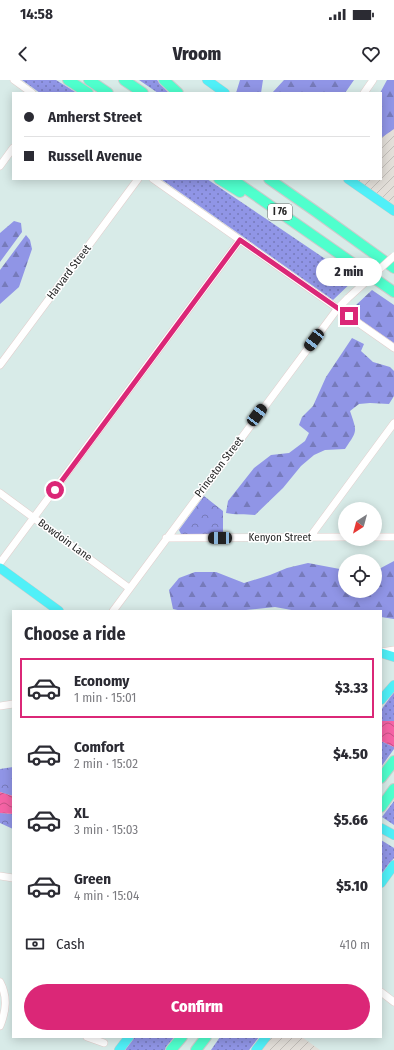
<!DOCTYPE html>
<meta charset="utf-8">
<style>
body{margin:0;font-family:"Fira Sans Condensed",sans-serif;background:#f2f2f3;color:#2b2b33;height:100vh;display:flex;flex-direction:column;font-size:15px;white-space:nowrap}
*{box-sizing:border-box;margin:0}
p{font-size:13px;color:#7c7c81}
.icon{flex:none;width:22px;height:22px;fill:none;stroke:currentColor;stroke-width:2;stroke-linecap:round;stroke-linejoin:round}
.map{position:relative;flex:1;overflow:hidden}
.panel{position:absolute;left:12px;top:530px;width:370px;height:428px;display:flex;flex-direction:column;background:#fff;border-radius:0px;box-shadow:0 2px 10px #0003}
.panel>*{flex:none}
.banner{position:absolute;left:12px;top:12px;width:370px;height:88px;border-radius:0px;box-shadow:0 2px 10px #0003;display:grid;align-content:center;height:88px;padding:0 12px;background:#fff}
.needle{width:26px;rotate:216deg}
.controls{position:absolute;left:338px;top:422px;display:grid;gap:8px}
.controls a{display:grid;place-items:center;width:44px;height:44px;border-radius:50%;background:#fff;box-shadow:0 2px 10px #0003;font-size:20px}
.end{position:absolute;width:18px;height:18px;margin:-9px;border:5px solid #db2777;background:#fff;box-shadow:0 0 0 2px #fff}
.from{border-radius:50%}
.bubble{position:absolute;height:28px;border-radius:14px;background:#fff;box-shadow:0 2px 10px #0003;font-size:13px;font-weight:800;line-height:28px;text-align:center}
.car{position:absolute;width:12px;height:24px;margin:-12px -6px;border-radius:5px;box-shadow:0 0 3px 1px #0007;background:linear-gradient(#222 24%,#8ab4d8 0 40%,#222 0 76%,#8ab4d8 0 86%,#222 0)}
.banner b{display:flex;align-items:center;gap:14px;height:38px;font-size:15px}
.banner b+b{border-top:1px solid #e1e1e2}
.banner i{width:10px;height:10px;background:#2b2b33}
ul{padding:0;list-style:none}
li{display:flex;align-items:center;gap:12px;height:60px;margin:0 8px 6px;padding:0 4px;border:2px solid transparent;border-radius:0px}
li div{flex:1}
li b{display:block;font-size:15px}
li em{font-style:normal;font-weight:800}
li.current{border-color:#db2777}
li>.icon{width:36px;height:36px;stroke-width:1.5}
h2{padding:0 12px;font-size:18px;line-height:48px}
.pay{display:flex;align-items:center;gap:10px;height:44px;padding:0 12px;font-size:15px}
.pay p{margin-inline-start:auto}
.action{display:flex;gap:8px;margin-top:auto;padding:8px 12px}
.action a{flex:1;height:46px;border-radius:24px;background:#db2777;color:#fff;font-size:16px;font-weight:800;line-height:46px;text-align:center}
.status{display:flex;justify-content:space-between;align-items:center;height:28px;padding:0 20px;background:#fff;direction:ltr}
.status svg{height:11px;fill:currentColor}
header{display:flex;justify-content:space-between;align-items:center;height:52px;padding:0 12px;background:#fff;font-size:18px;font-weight:800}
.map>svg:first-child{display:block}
.industrial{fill:url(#industrial-furrows)}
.grass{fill:url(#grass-dots)}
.forest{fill:url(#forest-firs)}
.park{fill:url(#park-crowns)}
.water{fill:url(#water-waves)}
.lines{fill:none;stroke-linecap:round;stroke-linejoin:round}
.minor-casing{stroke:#e2cfcd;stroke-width:8}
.major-casing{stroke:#cbcbcb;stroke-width:10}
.highway-casing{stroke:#cbcbcb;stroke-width:12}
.minor{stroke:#fff;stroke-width:7}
.major{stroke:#50f0f8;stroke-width:9}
.highway{stroke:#4fffcd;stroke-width:10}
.minor-bridge-casing{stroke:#e2cfcd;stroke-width:8;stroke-linecap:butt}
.minor-bridge{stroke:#fff;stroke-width:7}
.route{stroke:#db2777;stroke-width:5}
.labels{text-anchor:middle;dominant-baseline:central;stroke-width:3;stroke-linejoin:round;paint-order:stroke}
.shield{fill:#fff;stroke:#686868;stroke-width:1}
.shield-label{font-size:10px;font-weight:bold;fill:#272727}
.street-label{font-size:11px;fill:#272727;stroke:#fff}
</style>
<div class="status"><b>14:58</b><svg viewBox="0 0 49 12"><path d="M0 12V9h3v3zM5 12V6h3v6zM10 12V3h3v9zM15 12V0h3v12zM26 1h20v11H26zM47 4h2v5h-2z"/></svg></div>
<header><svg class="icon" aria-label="back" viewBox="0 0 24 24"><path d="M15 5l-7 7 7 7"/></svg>Vroom<svg class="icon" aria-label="heart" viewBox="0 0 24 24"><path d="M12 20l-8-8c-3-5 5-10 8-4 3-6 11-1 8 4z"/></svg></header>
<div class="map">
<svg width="394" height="970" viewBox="0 0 394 970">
<defs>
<pattern id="industrial-furrows" width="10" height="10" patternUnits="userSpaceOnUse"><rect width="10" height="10" fill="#e3dfd9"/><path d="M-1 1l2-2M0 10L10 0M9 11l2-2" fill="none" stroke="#c3bfba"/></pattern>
<pattern id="grass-dots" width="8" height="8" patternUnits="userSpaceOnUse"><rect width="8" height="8" fill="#9095e6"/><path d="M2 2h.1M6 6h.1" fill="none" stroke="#767aba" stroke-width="1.8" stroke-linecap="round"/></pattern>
<pattern id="forest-firs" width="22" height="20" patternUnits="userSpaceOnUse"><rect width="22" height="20" fill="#9095e6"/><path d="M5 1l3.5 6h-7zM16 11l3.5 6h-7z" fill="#767aba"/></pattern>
<pattern id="park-crowns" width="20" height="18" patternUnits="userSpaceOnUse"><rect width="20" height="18" fill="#9095e6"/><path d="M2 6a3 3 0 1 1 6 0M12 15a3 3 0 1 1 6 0" fill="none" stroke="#767aba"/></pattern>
<pattern id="water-waves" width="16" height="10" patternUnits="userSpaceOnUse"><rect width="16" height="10" fill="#f563a5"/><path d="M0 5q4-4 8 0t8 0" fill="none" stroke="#c65286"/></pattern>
</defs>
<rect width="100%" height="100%" fill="#d8ebe8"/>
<!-- industrial -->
<path class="industrial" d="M394 40V129L354 99H381V59Z
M266 957H302L320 970H256Z"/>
<!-- grass -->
<path class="grass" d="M22 0H56L77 13H40Z
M139 0H157L169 13H158Z
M161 99H207L355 199 333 220Z
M394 612V641H381V630Z
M381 661 394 667V669L381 687Z
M394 721V745L382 737Z
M381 760 394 768V778L381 795Z
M134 957H175L165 970H125Z
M220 957H259L249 970H211Z"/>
<!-- forest -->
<path class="forest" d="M240 0H263L261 13H236Z
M284 0H354L345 13H272Z
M387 0H394V49L381 58 380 13Z
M14 141 21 143 22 152 0 182V153Z
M26 155 30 160 32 169 19 207 0 224V190Z
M372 210 394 225V263L361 240 353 231 354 227Z
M352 258 364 264 361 271 373 282 390 287 394 291V316L389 324 370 323 359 324 350 331C357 352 358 350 345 369L325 370 314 375 301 386 283 408 255 435C245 434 235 435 226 433L228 421 254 388 271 375 289 373 305 361 309 353 299 345 302 337 313 326 326 297Z
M394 481V539L381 537V531H297L275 527 236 531H182L173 529 169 510 179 498 195 492H216L244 503 270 495 287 488 308 483 345 490V511H375V489H379Z"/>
<!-- park -->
<path class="park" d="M204 416 223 431V454H181L179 450Z
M13 687V716L0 712V689Z
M0 733 13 734V749L0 743Z"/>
<!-- water -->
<path class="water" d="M381 641H394V667L381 661Z
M0 712 13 716V734L0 733Z"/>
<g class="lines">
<!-- minor casing -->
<g class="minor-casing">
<path id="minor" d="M14 0 32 13
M364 13 373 0
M0 86 13 68
M153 99 394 268
M0 285 138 99
M0 413 129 508
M310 457 394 343
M375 457H394
M166 458 345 457
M0 483 240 160
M113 531 338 228 348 218
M381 572 394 570
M0 626 13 624
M0 796 13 798
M0 902C8 917 6 931 0 946
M381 912 394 922
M87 957 104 963"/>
</g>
<!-- major casing -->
<g class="major-casing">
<path id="major" d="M207 0 225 13
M348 99 394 131
M0 488 59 531
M381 573 394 577
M381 620 394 605
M381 748 394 755
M381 803 394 785
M119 970 129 957
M256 970 266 957"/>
</g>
<!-- highway casing -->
<g class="highway-casing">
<path id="highway" d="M68 0 88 13
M89 0 108 13
M124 0 143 13
M164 0 178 13
M219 99 240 112
M232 99 394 212
M269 99 315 131 394 188
M381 698 394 681
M381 727 394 709
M171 970 182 957
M196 970 206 957"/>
</g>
<!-- minor -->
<use href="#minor" class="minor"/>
<!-- major -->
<use href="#major" class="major"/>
<!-- highway -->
<use href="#highway" class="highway"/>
<!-- minor-bridge casing -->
<g class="minor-bridge-casing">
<path id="minor-bridge" d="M348 218 394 176"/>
</g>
<!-- minor-bridge -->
<use href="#minor-bridge" class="minor-bridge"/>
</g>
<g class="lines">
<!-- route -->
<path class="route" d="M55 410 240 160 349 236"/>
</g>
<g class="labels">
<!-- shield labels -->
<rect class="shield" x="268" y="124" width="24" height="16" rx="3"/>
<g class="shield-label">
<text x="280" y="132">I 76</text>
</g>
<!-- street labels -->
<g class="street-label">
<text transform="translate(69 192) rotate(-53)">Harvard Street</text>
<text transform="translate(219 387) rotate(-53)">Princeton Street</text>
<text x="280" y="457">Kenyon Street</text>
<text transform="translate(65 460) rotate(36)">Bowdoin Lane</text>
</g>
</g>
</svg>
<div class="controls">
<a><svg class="needle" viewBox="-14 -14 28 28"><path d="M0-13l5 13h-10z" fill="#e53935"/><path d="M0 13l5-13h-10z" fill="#7c7c81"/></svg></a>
<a><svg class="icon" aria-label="locate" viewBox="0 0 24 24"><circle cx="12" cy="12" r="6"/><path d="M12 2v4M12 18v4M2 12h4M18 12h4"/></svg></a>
</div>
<i class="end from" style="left:55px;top:410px"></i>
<i class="end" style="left:349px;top:236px"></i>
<div class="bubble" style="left:316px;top:178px;width:66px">2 min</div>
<i class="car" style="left:314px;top:260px;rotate:217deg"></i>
<i class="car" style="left:257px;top:335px;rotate:37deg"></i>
<i class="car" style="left:220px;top:458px;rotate:270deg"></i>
<div class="banner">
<b><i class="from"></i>Amherst Street</b>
<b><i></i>Russell Avenue</b>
</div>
<section class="panel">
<h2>Choose a ride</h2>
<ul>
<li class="current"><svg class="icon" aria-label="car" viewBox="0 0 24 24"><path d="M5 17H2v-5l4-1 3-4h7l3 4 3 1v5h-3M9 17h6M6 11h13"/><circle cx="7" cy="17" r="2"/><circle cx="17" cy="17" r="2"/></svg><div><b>Economy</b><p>1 min · 15:01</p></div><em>$3.33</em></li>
<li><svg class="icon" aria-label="car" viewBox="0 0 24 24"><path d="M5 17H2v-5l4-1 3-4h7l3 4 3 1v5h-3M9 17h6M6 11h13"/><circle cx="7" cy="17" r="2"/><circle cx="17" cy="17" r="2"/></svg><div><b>Comfort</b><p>2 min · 15:02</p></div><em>$4.50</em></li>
<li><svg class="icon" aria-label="car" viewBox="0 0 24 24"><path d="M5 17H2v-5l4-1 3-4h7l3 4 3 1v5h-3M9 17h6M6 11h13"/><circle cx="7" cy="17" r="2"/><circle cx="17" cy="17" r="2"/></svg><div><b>XL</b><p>3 min · 15:03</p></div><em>$5.66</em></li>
<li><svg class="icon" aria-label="car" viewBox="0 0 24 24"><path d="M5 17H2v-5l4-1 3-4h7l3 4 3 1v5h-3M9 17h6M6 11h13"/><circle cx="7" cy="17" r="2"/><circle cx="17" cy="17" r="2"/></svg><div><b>Green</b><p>4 min · 15:04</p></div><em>$5.10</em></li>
</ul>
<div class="pay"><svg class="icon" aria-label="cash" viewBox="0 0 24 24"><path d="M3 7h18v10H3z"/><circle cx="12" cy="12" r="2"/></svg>Cash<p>410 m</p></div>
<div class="action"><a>Confirm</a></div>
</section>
</div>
